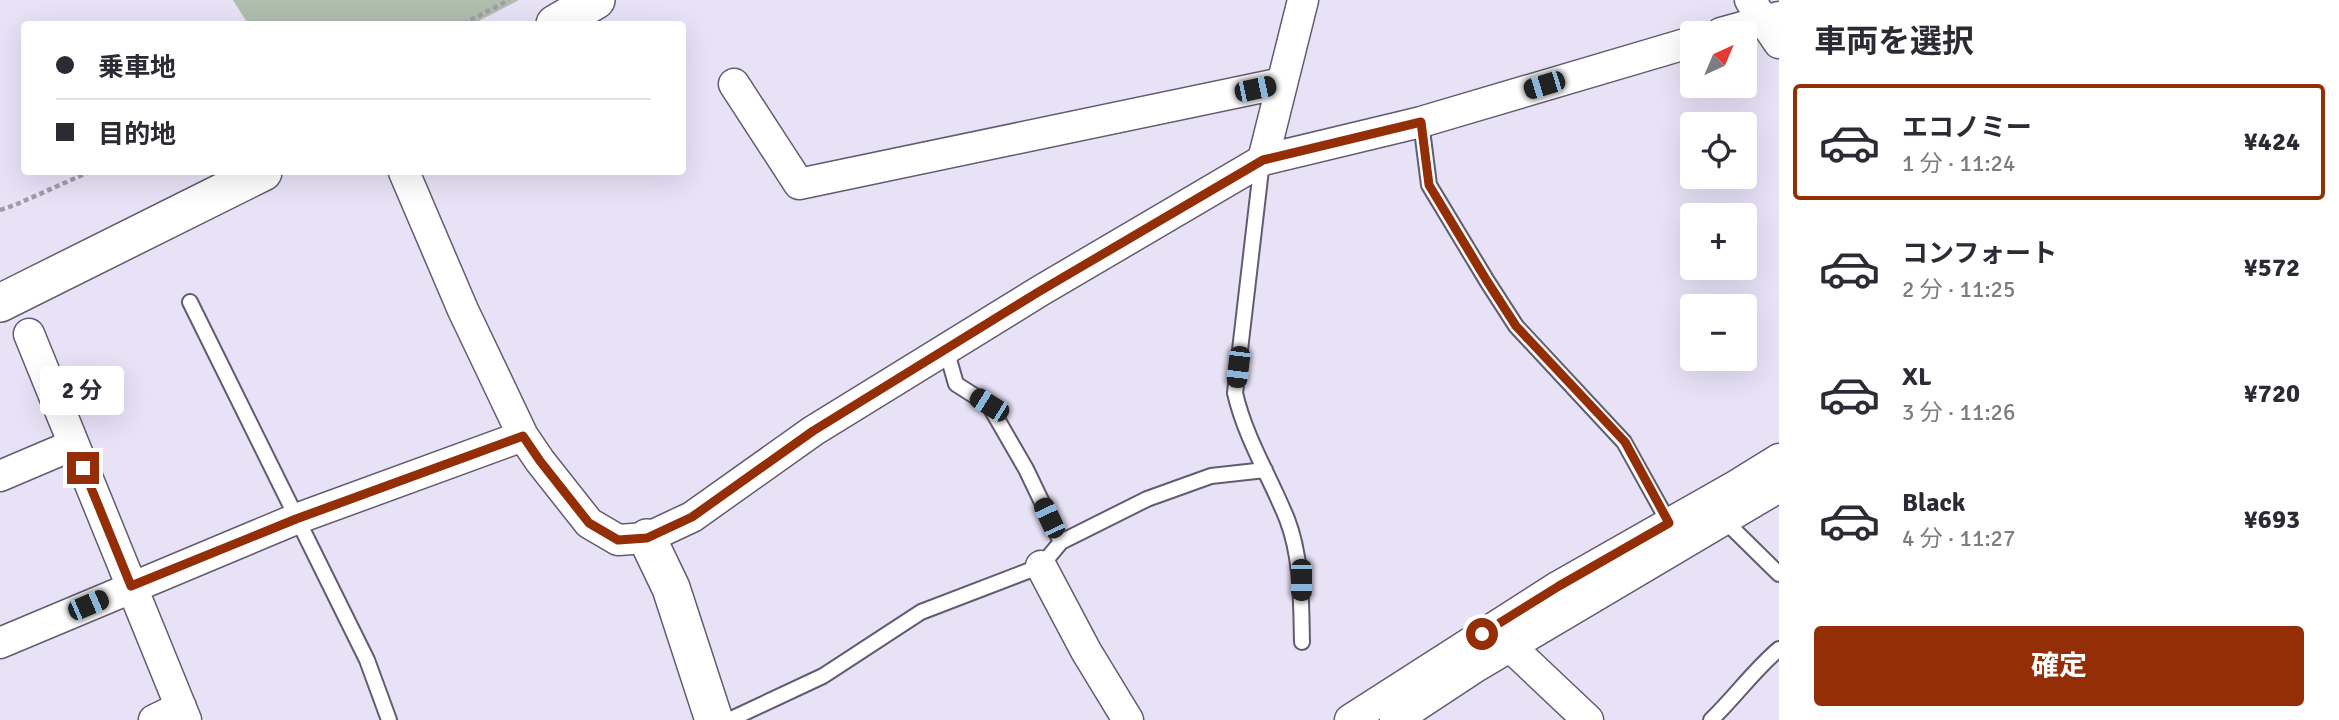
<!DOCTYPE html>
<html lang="ja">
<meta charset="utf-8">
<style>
body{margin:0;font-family:Signika,"Noto Sans JP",sans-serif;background:#f7f7f7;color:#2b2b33;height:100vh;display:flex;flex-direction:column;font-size:26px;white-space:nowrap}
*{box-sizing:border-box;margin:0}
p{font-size:23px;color:#7c7c81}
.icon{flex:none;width:38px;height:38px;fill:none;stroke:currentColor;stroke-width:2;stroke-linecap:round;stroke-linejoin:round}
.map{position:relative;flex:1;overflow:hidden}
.side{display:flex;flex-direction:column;background:#fff;width:560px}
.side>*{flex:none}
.guide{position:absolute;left:21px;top:21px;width:665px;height:154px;border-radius:7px;box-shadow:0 7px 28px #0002;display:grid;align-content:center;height:154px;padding:0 35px;background:#fff}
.needle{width:46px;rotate:44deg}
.fabs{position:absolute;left:1680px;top:21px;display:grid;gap:14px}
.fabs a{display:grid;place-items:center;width:77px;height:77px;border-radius:7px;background:#fff;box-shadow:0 7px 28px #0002;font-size:35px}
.end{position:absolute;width:32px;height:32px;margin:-16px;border:9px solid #942e06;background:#fff;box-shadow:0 0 0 4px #fff}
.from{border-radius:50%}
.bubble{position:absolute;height:49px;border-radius:7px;background:#fff;box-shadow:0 7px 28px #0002;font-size:23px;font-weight:700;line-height:49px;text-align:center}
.car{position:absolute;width:21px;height:42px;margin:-21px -10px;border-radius:9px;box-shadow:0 0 5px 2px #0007;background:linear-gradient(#222 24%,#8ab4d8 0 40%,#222 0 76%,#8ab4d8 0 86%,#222 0)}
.guide b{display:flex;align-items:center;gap:24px;height:66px;font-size:26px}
.guide b+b{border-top:2px solid #e1e1e2}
.guide i{width:18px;height:18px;background:#2b2b33}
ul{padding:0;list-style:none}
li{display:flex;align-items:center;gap:21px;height:116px;margin:0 14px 10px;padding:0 21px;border:4px solid transparent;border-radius:7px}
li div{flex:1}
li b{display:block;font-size:26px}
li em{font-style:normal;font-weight:700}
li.selected{border-color:#942e06}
li>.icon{width:63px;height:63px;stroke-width:1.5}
h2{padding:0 35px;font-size:32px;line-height:84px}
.button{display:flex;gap:14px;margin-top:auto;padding:14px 35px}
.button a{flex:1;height:80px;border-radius:7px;background:#942e06;color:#fff;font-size:28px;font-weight:700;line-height:80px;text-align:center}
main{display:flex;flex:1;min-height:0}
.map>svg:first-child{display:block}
.green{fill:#b0beae}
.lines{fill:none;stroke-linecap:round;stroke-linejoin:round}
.service-casing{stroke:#615c6e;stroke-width:18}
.minor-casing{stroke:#615c6e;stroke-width:33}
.tertiary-casing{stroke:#615c6e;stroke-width:40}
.path{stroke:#9f9bab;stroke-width:4.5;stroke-dasharray:5 3.5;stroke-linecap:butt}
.service{stroke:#fff;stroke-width:14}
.minor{stroke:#fff;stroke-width:30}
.tertiary{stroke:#fff;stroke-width:37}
.route{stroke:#942e06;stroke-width:9}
</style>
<main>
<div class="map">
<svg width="1779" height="720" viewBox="0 0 1779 720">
<rect width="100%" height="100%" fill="#e8e2f7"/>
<!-- green -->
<path class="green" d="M233 0H519L473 24H248Z"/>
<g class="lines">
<!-- service casing -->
<g class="service-casing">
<path id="service" d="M1421 122 1429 185 1487 281 1516 326 1624 442 1669 523
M1262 161 1235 393C1245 437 1270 477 1287 519 1302 558 1301 601 1302 642
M190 302 367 660 389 720
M946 349 956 384 989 405 1026 469 1061 542
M1722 518 1779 574
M729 720 823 676 921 612 1041 566 1061 542 1147 499 1211 476 1265 470
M1711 720C1735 697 1754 670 1779 649"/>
</g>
<!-- minor casing -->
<g class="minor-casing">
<path id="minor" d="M1750 0 1779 43
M1721 33 1779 17
M734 84 799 184 1282 83
M1263 160 1303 0
M404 172 463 310 523 436 540 461 589 523 618 540 647 538 692 517 813 431 1040 291 1263 160 1421 122 1692 42
M29 334 186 720
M0 476 73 445
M1041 566 1086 651 1128 720
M1503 629 1515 651 1588 720
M0 643 296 519 523 436
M154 720 181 707
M1350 720 1559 586 1737 485 1779 459
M1395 720 1477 666 1779 487"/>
</g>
<!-- tertiary casing -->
<g class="tertiary-casing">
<path id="tertiary" d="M555 24 596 0
M0 303 263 172
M647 538 671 588 714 720"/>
</g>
<!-- path -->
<path class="path" d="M463 24 509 0
M0 210 15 205 89 172"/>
<!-- service -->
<use href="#service" class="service"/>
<!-- minor -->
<use href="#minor" class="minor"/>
<!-- tertiary -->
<use href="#tertiary" class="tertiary"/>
</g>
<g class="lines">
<!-- route -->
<path class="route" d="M83 468 131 586 296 519 523 436 540 461 589 523 618 540 647 538 692 517 813 431 1040 291 1263 160 1421 122 1429 185 1487 281 1516 326 1625 442 1669 523 1559 586 1482 634"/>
</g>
</svg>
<div class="fabs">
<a><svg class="needle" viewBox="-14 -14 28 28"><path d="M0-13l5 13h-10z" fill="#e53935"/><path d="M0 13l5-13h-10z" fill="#7c7c81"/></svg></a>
<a><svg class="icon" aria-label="locate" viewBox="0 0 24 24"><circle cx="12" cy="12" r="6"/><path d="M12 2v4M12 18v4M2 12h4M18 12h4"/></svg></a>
<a>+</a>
<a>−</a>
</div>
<i class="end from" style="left:1482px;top:634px"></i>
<i class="end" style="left:83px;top:468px"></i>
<div class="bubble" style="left:40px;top:366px;width:84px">2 分</div>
<i class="car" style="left:1544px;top:85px;rotate:253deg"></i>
<i class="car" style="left:1255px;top:89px;rotate:78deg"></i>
<i class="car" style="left:1238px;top:367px;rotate:187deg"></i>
<i class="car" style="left:989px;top:405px;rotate:302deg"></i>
<i class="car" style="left:1049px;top:518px;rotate:335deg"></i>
<i class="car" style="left:1301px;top:580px;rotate:180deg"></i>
<i class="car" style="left:88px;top:605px;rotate:67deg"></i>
<div class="guide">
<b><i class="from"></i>乗車地</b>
<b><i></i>目的地</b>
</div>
</div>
<section class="side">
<h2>車両を選択</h2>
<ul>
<li class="selected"><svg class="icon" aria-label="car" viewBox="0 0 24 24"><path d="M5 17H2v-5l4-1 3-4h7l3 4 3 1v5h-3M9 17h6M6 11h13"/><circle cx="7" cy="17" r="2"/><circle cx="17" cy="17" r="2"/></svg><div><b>エコノミー</b><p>1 分 · 11:24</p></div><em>¥424</em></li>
<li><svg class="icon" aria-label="car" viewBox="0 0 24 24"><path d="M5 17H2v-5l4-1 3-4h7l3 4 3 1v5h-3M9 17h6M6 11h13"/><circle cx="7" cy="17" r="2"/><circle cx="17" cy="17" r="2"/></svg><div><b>コンフォート</b><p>2 分 · 11:25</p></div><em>¥572</em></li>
<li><svg class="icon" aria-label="car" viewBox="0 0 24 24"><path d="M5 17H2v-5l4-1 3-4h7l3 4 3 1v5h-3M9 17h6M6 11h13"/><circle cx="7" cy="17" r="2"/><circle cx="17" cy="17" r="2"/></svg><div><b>XL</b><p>3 分 · 11:26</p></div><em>¥720</em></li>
<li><svg class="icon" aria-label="car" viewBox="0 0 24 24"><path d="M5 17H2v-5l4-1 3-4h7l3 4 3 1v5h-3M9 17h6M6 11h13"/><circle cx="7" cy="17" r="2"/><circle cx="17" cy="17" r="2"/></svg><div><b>Black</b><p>4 分 · 11:27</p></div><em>¥693</em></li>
</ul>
<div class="button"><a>確定</a></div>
</section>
</main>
